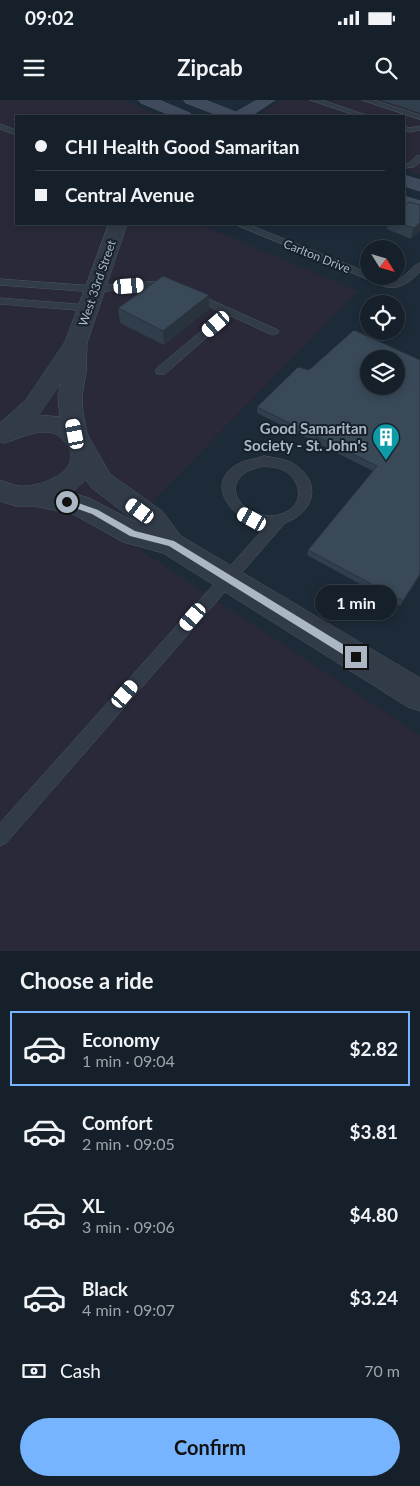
<!DOCTYPE html>
<meta charset="utf-8">
<style>
body{margin:0;font-family:Lato,sans-serif;background:#1f2832;color:#f1f3f6;height:100vh;display:flex;flex-direction:column;font-size:19px;white-space:nowrap}
*{box-sizing:border-box;margin:0}
p{font-size:16px;color:#9ea3a8}
.icon{flex:none;width:28px;height:28px;fill:none;stroke:currentColor;stroke-width:2;stroke-linecap:round;stroke-linejoin:round}
.map{position:relative;height:851px;overflow:hidden}
.panel{display:flex;flex-direction:column;background:#16202a;flex:1}
.panel>*{flex:none}
.top-card{position:absolute;left:15px;top:15px;width:390px;height:110px;border-radius:0px;box-shadow:0 2px 8px #0003,0 0 0 1px #353e47;display:grid;align-content:center;height:110px;padding:0 20px;background:#16202a}
.needle{width:32px;rotate:127deg}
.controls{position:absolute;left:360px;top:140px;display:grid;gap:10px}
.controls a{display:grid;place-items:center;width:45px;height:45px;border-radius:50%;background:#16202a;box-shadow:0 2px 8px #0003,0 0 0 1px #353e47;font-size:25px}
.end{position:absolute;width:22px;height:22px;margin:-11px;border:6px solid #abb7c5;background:#111;box-shadow:0 0 0 2px #111}
.from{border-radius:50%}
.bubble{position:absolute;height:35px;border-radius:18px;background:#16202a;box-shadow:0 2px 8px #0003,0 0 0 1px #353e47;font-size:16px;font-weight:700;line-height:35px;text-align:center}
.car{position:absolute;width:15px;height:30px;margin:-15px -8px;border-radius:6px;box-shadow:0 0 4px 1px #0007;background:linear-gradient(#fff 24%,#345 0 40%,#fff 0 76%,#345 0 86%,#fff 0)}
.top-card b{display:flex;align-items:center;gap:18px;height:48px;font-size:19px}
.top-card b+b{border-top:1px solid #353e47}
.top-card i{width:12px;height:12px;background:#f1f3f6}
ul{padding:0;list-style:none}
li{display:flex;align-items:center;gap:15px;height:75px;margin:0 10px 8px;padding:0 10px;border:2px solid transparent;border-radius:0px}
li div{flex:1}
li b{display:block;font-size:19px}
li em{font-style:normal;font-weight:700}
li.selected{border-color:#76b4ff}
li>.icon{width:45px;height:45px;stroke-width:1.5}
h2{padding:0 20px;font-size:22px;line-height:60px}
.pay{display:flex;align-items:center;gap:12px;height:55px;padding:0 20px;font-size:19px}
.pay p{margin-inline-start:auto}
.cta{display:flex;gap:10px;margin-top:auto;padding:10px 20px}
.cta a{flex:1;height:58px;border-radius:30px;background:#76b4ff;color:#111;font-size:20px;font-weight:700;line-height:58px;text-align:center}
.status{display:flex;justify-content:space-between;align-items:center;height:35px;padding:0 25px;background:#16202a;direction:ltr}
.status svg{height:14px;fill:currentColor}
header{display:flex;justify-content:space-between;align-items:center;height:65px;padding:0 20px;background:#16202a;font-size:22px;font-weight:700}
.map>svg:first-child{display:block}
.medical{fill:#2a2939}
.lines{fill:none;stroke-linecap:round;stroke-linejoin:round}
.lane-casing{stroke:#4c5763;stroke-width:1}
.street-casing{stroke:#4c5763;stroke-width:1}
.secondary-casing{stroke:#4c5763;stroke-width:1}
.lane{fill:#313c48;fill-rule:evenodd}
.street{fill:#313c48;fill-rule:evenodd}
.secondary{fill:#3f4b5c;fill-rule:evenodd}
.wall{fill:#313f4c}
.shaded-wall{fill:#28333e}
.building{fill:#394958;stroke:#28333e;fill-rule:evenodd}
.route{fill:#abb7c5}
.labels{text-anchor:middle;dominant-baseline:central;stroke-width:4;stroke-linejoin:round;paint-order:stroke}
.far-street-label{font-size:12px;fill:#abb7c5;stroke:#17212c}
.poi-label{font-size:15px;font-weight:bold;fill:#abb7c5;stroke:#17212c;text-anchor:end}
</style>
<div class="status"><b>09:02</b><svg viewBox="0 0 49 12"><path d="M0 12V9h3v3zM5 12V6h3v6zM10 12V3h3v9zM15 12V0h3v12zM26 1h20v11H26zM47 4h2v5h-2z"/></svg></div>
<header><svg class="icon" aria-label="menu" viewBox="0 0 24 24"><path d="M4 6h16M4 12h16M4 18h16"/></svg>Zipcab<svg class="icon" aria-label="search" viewBox="0 0 24 24"><circle cx="10" cy="10" r="6"/><path d="M15 15l6 6"/></svg></header>
<div class="map">
<svg width="420" height="851" viewBox="0 0 420 851">
<rect width="100%" height="100%" fill="#1d2a38"/>
<!-- medical -->
<path class="medical" d="M0 0H124L161 16H16V124H199L358 191 147 407 121 437 420 635V851H0Z
M284 0H420V75L404 69V16H270L264 11Z"/>
<g class="lines">
<!-- lane casing -->
<g class="lane-casing">
<path id="lane" d="M310 0H322L369 16H358Z
M362 0H374L420 15V19Z
M0 24 16 30V35L0 29Z
M404 26 410 28 420 26V30L410 32 404 31Z
M417 56H420V62L414 67 404 68V64L409 63Z
M234 124H247L369 173V176C377 176 385 182 393 181 405 180 409 167 420 163V172C411 181 400 190 386 187Z
M0 179 95 186 159 181 173 183 174 185 169 188 159 187 95 192 0 185Z
M193 192 278 230 279 232 274 235 270 234 231 216 165 274H157L155 271 157 268 223 213 189 197 188 195Z
M0 198 88 205 93 208 88 211 0 204Z
M264 356C275 358 288 359 297 366 323 386 312 413 285 423L6 743 0 746V723L266 426C236 424 201 385 238 364 245 360 256 359 264 356ZM264 366C270 367 277 367 283 370 297 377 305 396 292 408 264 432 213 395 246 372 251 369 258 368 264 366Z"/>
</g>
<!-- street casing -->
<g class="street-casing">
<path id="street" d="M109 124H127L87 243 86 273 82 296 83 313 87 334 110 374 162 411 181 436 420 578V611L408 607 163 453 123 442 73 414 34 406H16L0 401V380C6 382 12 385 19 386 41 388 88 369 65 342 60 335 53 332 45 332 30 332 18 339 4 343L0 342V323L26 300 65 242ZM61 283 58 296 60 317 39 315ZM86 380 92 388 139 424 89 398 72 393Z"/>
</g>
<!-- secondary casing -->
<g class="secondary-casing">
<path id="secondary" d="M139 0H159L190 13 193 16H172L141 3Z
M184 0H205L236 12 257 0H275L251 16H220L186 3Z
M404 75 420 80V91L404 86Z
M404 96 420 101V112L404 107Z"/>
</g>
<!-- lane -->
<use href="#lane" class="lane"/>
<!-- street -->
<use href="#street" class="street"/>
<!-- secondary -->
<use href="#secondary" class="secondary"/>
</g>
<!-- wall -->
<path class="wall" d="M380 0H420V13Z
M420 105 411 139 387 129 388 124H404Z
M118 208 209 209 164 245 120 223Z
M354 230 420 476 400 506 307 455 308 450 373 371 257 313V307L309 270Z"/>
<!-- shaded-wall -->
<path class="shaded-wall" d="M420 123V131L411 139 414 128Z
M209 195V209L164 245 163 231Z
M420 474V476L400 506 403 501Z"/>
<!-- building -->
<path class="building" d="M409 102 420 105V123L414 128 402 124H404V106Z
M163 176 209 195 163 231 118 208Z
M354 230 420 260V474L403 501 308 450 377 366 257 307 298 267 309 270ZM369 259H396V286H369Z"/>
<!-- route -->
<path class="route" d="M64 399H67L98 410 135 431 174 441 359 554V560H352L169 446 130 436 92 414 64 404Z"/>
<!-- icons -->
<defs>
<g id="building-pin" transform="scale(1.4375)"><path d="M0 17L-7.5 6A9.5 9.5 0 1 1 7.5 6Z" fill="#0f9aa8" stroke="#17212c"/><path d="M-4-6H4V6H1V3H-1V6H-4ZM-2.5-4.3h1.7v1.8h-1.7ZM.8-4.3h1.7v1.8H.8ZM-2.5-1h1.7V.8h-1.7ZM.8-1h1.7V.8H.8Z" fill="#fff"/></g>
</defs>
<g fill-rule="evenodd">
<use href="#building-pin" x="386" y="337"/>
</g>
<g class="labels">
<!-- far-street labels -->
<g class="far-street-label">
<text transform="translate(317 156) rotate(22)">Carlton Drive</text>
<text transform="translate(97 183) rotate(-71)">West 33rd Street</text>
</g>
<!-- poi labels -->
<g class="poi-label">
<text x="367" y="328">Good Samaritan<tspan x="367" dy="17">Society - St. John's</tspan></text>
</g>
</g>
</svg>
<div class="controls">
<a><svg class="needle" viewBox="-14 -14 28 28"><path d="M0-13l5 13h-10z" fill="#e53935"/><path d="M0 13l5-13h-10z" fill="#9ea3a8"/></svg></a>
<a><svg class="icon" aria-label="locate" viewBox="0 0 24 24"><circle cx="12" cy="12" r="6"/><path d="M12 2v4M12 18v4M2 12h4M18 12h4"/></svg></a>
<a><svg class="icon" aria-label="layers" viewBox="0 0 24 24"><path d="M12 4l9 5-9 5-9-5zM3 14l9 5 9-5"/></svg></a>
</div>
<i class="end from" style="left:67px;top:402px"></i>
<i class="end" style="left:356px;top:557px"></i>
<div class="bubble" style="left:315px;top:485px;width:82px">1 min</div>
<i class="car" style="left:129px;top:186px;rotate:85deg"></i>
<i class="car" style="left:216px;top:224px;rotate:229deg"></i>
<i class="car" style="left:75px;top:334px;rotate:349deg"></i>
<i class="car" style="left:140px;top:411px;rotate:306deg"></i>
<i class="car" style="left:252px;top:419px;rotate:299deg"></i>
<i class="car" style="left:193px;top:517px;rotate:221deg"></i>
<i class="car" style="left:125px;top:594px;rotate:41deg"></i>
<div class="top-card">
<b><i class="from"></i>CHI Health Good Samaritan</b>
<b><i></i>Central Avenue</b>
</div>
</div>
<section class="panel">
<h2>Choose a ride</h2>
<ul>
<li class="selected"><svg class="icon" aria-label="car" viewBox="0 0 24 24"><path d="M5 17H2v-5l4-1 3-4h7l3 4 3 1v5h-3M9 17h6M6 11h13"/><circle cx="7" cy="17" r="2"/><circle cx="17" cy="17" r="2"/></svg><div><b>Economy</b><p>1 min · 09:04</p></div><em>$2.82</em></li>
<li><svg class="icon" aria-label="car" viewBox="0 0 24 24"><path d="M5 17H2v-5l4-1 3-4h7l3 4 3 1v5h-3M9 17h6M6 11h13"/><circle cx="7" cy="17" r="2"/><circle cx="17" cy="17" r="2"/></svg><div><b>Comfort</b><p>2 min · 09:05</p></div><em>$3.81</em></li>
<li><svg class="icon" aria-label="car" viewBox="0 0 24 24"><path d="M5 17H2v-5l4-1 3-4h7l3 4 3 1v5h-3M9 17h6M6 11h13"/><circle cx="7" cy="17" r="2"/><circle cx="17" cy="17" r="2"/></svg><div><b>XL</b><p>3 min · 09:06</p></div><em>$4.80</em></li>
<li><svg class="icon" aria-label="car" viewBox="0 0 24 24"><path d="M5 17H2v-5l4-1 3-4h7l3 4 3 1v5h-3M9 17h6M6 11h13"/><circle cx="7" cy="17" r="2"/><circle cx="17" cy="17" r="2"/></svg><div><b>Black</b><p>4 min · 09:07</p></div><em>$3.24</em></li>
</ul>
<div class="pay"><svg class="icon" aria-label="cash" viewBox="0 0 24 24"><path d="M3 7h18v10H3z"/><circle cx="12" cy="12" r="2"/></svg>Cash<p>70 m</p></div>
<div class="cta"><a>Confirm</a></div>
</section>
